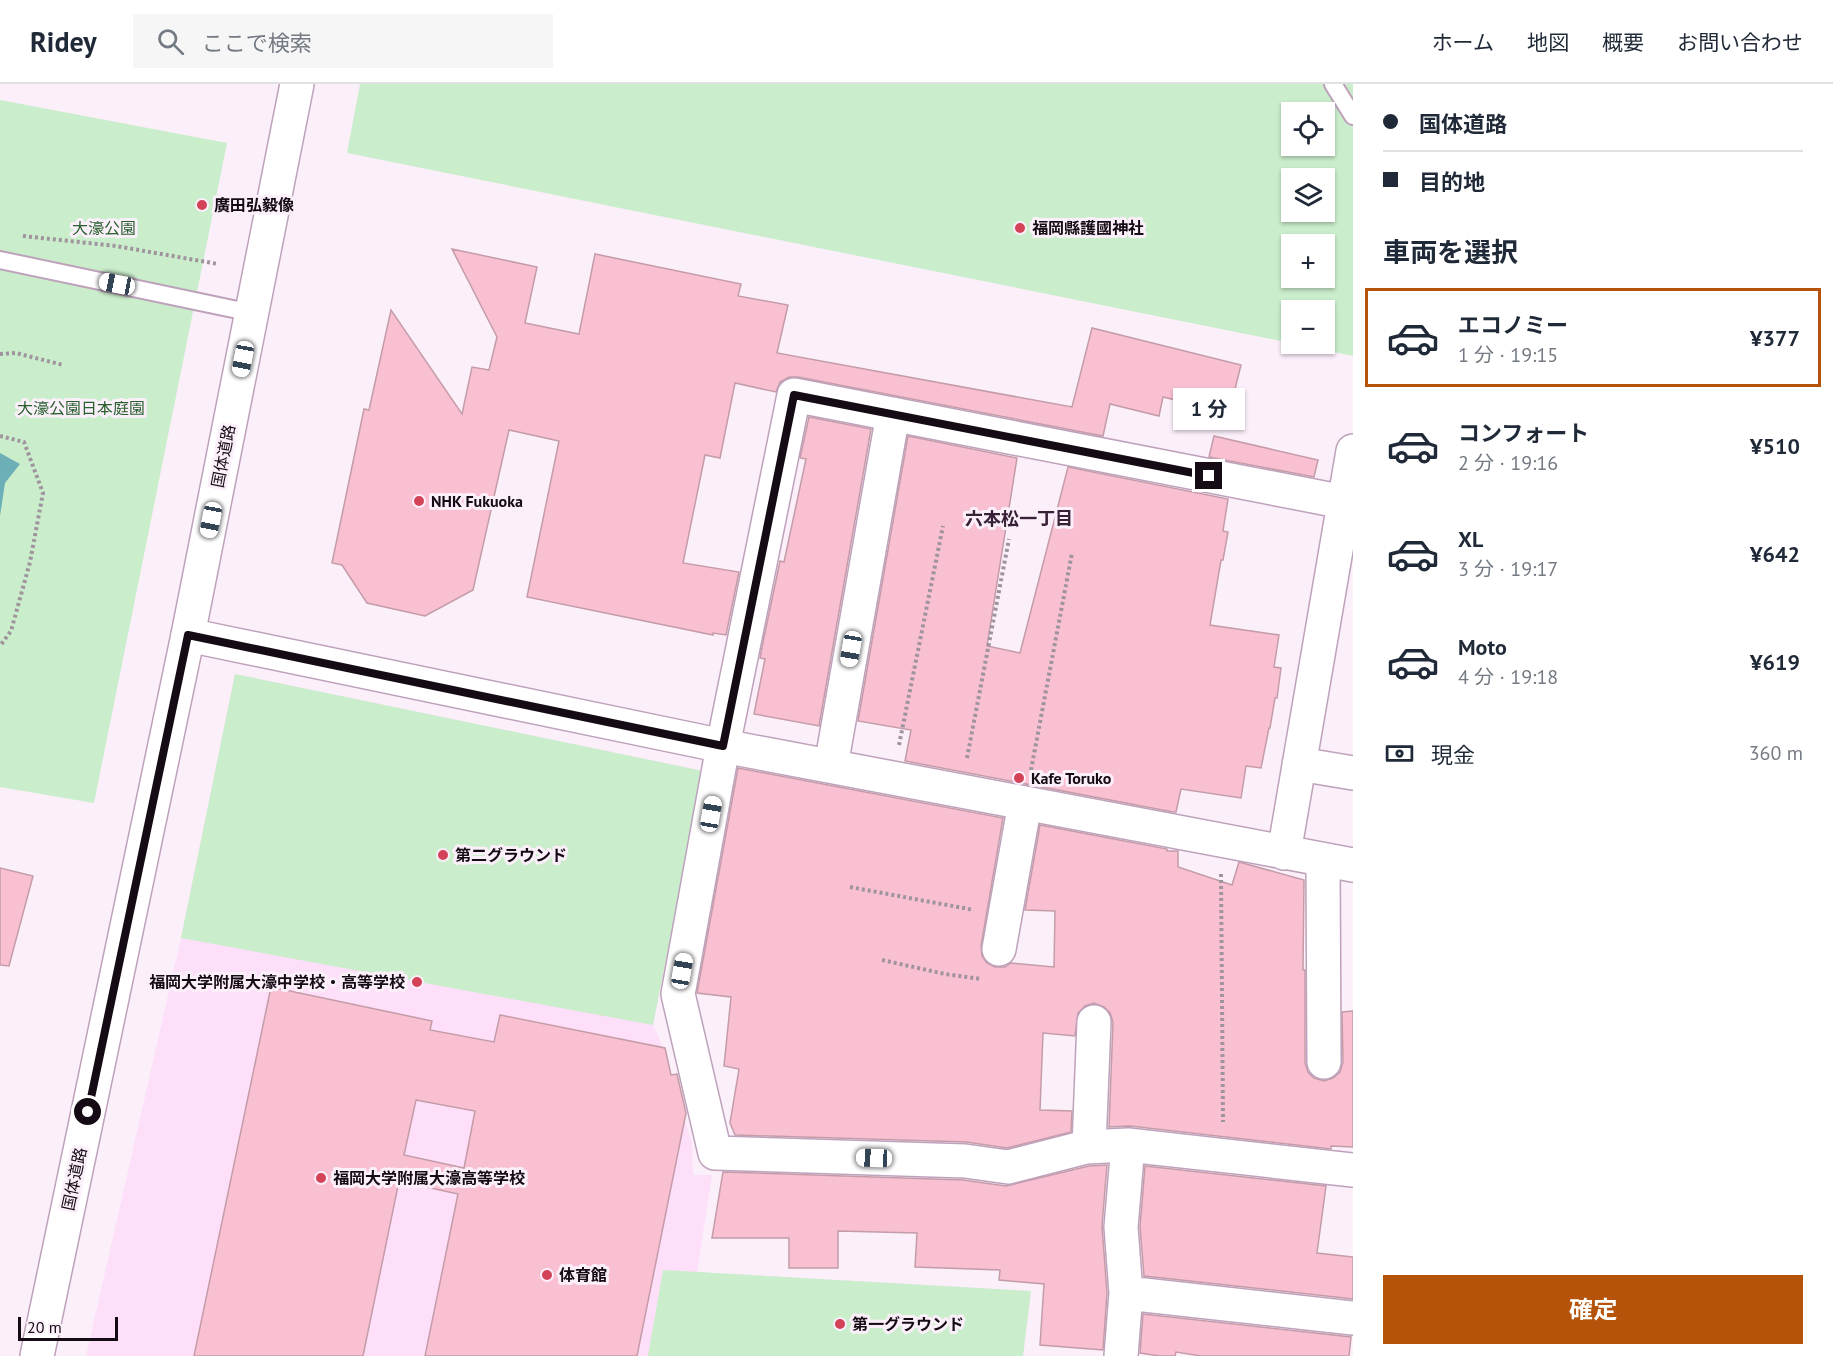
<!DOCTYPE html>
<html lang="ja">
<meta charset="utf-8">
<style>
body{margin:0;font-family:"PT Sans","Noto Sans JP",sans-serif;background:#f6f6f7;color:#1f2937;height:100vh;display:flex;flex-direction:column;font-size:22px;white-space:nowrap}
*{box-sizing:border-box;margin:0}
p{font-size:20px;color:#747a83}
.icon{flex:none;width:33px;height:33px;fill:none;stroke:currentColor;stroke-width:2;stroke-linecap:round;stroke-linejoin:round}
.map{position:relative;flex:1;overflow:hidden}
.details{display:flex;flex-direction:column;background:#fff;width:480px}
.details>*{flex:none}
.banner{display:grid;align-content:center;height:132px;padding:0 30px;background:#fff}
.tools{position:absolute;left:1281px;top:18px;display:grid;gap:12px}
.tools a{display:grid;place-items:center;width:54px;height:54px;border-radius:0px;background:#fff;box-shadow:0 2px 4px #0004;font-size:30px}
.scale{position:absolute;left:18px;bottom:15px;width:100px;box-sizing:border-box;padding-left:6px;border:3px solid #150b14;border-top:0;font-size:16px;line-height:21px;white-space:nowrap;color:#150b14;-webkit-text-stroke:4px #fbeffa;paint-order:stroke}
.end{position:absolute;width:27px;height:27px;margin:-14px;border:8px solid #150b14;background:#fff;box-shadow:0 0 0 3px #fff}
.from{border-radius:50%}
.bubble{position:absolute;height:42px;border-radius:0px;background:#fff;box-shadow:0 2px 4px #0004;font-size:20px;font-weight:700;line-height:42px;text-align:center}
.car{position:absolute;width:18px;height:36px;margin:-18px -9px;border-radius:8px;box-shadow:0 0 4px 2px #0007;background:linear-gradient(#fff 24%,#345 0 40%,#fff 0 76%,#345 0 86%,#fff 0)}
.banner b{display:flex;align-items:center;gap:21px;height:57px;font-size:22px}
.banner b+b{border-top:2px solid #e0e1e3}
.banner i{width:15px;height:15px;background:#1f2937}
ul{padding:0;list-style:none}
li{display:flex;align-items:center;gap:18px;height:99px;margin:0 12px 9px;padding:0 18px;border:3px solid transparent;border-radius:0px}
li div{flex:1}
li b{display:block;font-size:22px}
li em{font-style:normal;font-weight:700}
li.current{border-color:#b45309}
li>.icon{width:54px;height:54px;stroke-width:1.5}
h2{padding:0 30px;font-size:27px;line-height:72px}
.pay{display:flex;align-items:center;gap:15px;height:66px;padding:0 30px;font-size:22px}
.pay p{margin-inline-start:auto}
.cta{display:flex;gap:12px;margin-top:auto;padding:12px 30px}
.cta a{flex:1;height:69px;border-radius:0px;background:#b45309;color:#fff;font-size:24px;font-weight:700;line-height:69px;text-align:center}
header{display:flex;align-items:center;gap:36px;box-sizing:border-box;height:84px;padding:0 30px;background:#fff;border-bottom:2px solid #e0e1e3}
header strong{font-size:28px}
nav{display:flex;gap:33px;margin-inline-start:auto;font-size:21px}
.search{width:420px;height:54px;background:#f6f6f7;display:flex;align-items:center;gap:15px;box-sizing:border-box;padding:0 21px;border-radius:0px;color:#747a83;font-size:22px}
main{display:flex;flex:1;min-height:0}
.map>svg:first-child{display:block}
.built{fill:#fddffa}
.green{fill:#caedcb;fill-rule:evenodd}
.water{fill:#6dafb7}
.building{fill:#f8c0d1;stroke:#c49ca8;stroke-width:1.5;fill-rule:evenodd}
.lines{fill:none;stroke-linecap:round;stroke-linejoin:round}
.service-casing{stroke:#bea1bb;stroke-width:20}
.minor-casing{stroke:#bea1bb;stroke-width:36}
.tertiary-casing{stroke:#bea1bb;stroke-width:36}
.path{stroke:#9f949e;stroke-width:4;stroke-dasharray:3 3;stroke-linecap:butt}
.service{stroke:#fff;stroke-width:16}
.minor{stroke:#fff;stroke-width:33}
.tertiary{stroke:#fff;stroke-width:33}
.route{stroke:#150b14;stroke-width:8}
.poi-dot{fill:#d34257;stroke:#fbeffa;stroke-width:2}
.labels{text-anchor:middle;dominant-baseline:central;stroke-width:6;stroke-linejoin:round;paint-order:stroke}
.poi-label{font-size:16px;font-weight:bold;fill:#150b14;stroke:#fbeffa;text-anchor:start}
.park-label{font-size:16px;fill:#29602e;stroke:#fbeffa}
.street-label{font-size:16px;fill:#150b14;stroke:#fbeffa}
.neighbourhood-label{font-size:18px;font-weight:bold;fill:#382136;stroke:#fbeffa}
</style>
<header>
<strong>Ridey</strong>
<div class="search"><svg class="icon" aria-label="search" viewBox="0 0 24 24"><circle cx="10" cy="10" r="6"/><path d="M15 15l6 6"/></svg>ここで検索</div>
<nav><a>ホーム</a><a>地図</a><a>概要</a><a>お問い合わせ</a></nav>
</header>
<main>
<div class="map">
<svg width="1353" height="1272" viewBox="0 0 1353 1272">
<rect width="100%" height="100%" fill="#fbeffa"/>
<!-- built -->
<path class="built" d="M235 590 703 687 653 941 659 954 692 1059 693 1091H712L697 1188 1031 1207 1023 1272H86L181 854Z"/>
<!-- green -->
<path class="green" d="M360 0H1353V272L1295 260H1324V226H1292L1291 259 347 69ZM1292 28H1324V62H1292ZM1292 94H1324V128H1292ZM1292 160H1324V194H1292Z
M0 16 227 59 94 719 0 703Z
M235 590 703 687 653 941 181 854Z
M663 1186 1031 1207 1023 1272H648Z"/>
<!-- water -->
<path class="water" d="M0 369 20 380 5 399 0 432Z"/>
<!-- building -->
<path class="building" d="M452 165 537 183 525 239 579 250 595 170 741 200 738 212 788 221 777 269 1072 323 1092 244 1241 281 1229 329 1163 313 1159 332 1110 320 1103 352 798 293H789L780 298 776 308 735 299 720 374 705 371 683 479 739 488 726 551 713 549V551L527 513 559 357 509 346 473 506 425 532 367 519 342 481 332 479 364 325 369 326 391 226 462 330 472 283 489 286 497 253Z
M809 333 871 345 819 642 754 630 765 575 760 574 763 558 780 477 784 478 806 375 800 374Z
M908 352 1017 374 987 562 1020 569 1068 383 1228 415 1223 447 1228 448 1223 476H1221L1210 541 1279 551 1274 583 1281 584 1277 614H1275L1270 644H1269L1261 684 1246 682 1241 714 1181 705 1176 728H1173L905 677 911 646 858 637Z
M1214 352 1318 376 1314 393 1209 373Z
M738 684 1003 734 981 862 982 872 987 879 995 883H1005L1011 879 1054 883 1055 827 1025 826 1040 741 1167 765V767H1178V783L1232 801 1239 778 1304 796 1303 886H1305V979L1308 988 1314 994 1324 997 1333 994 1340 988 1343 978 1342 928 1353 927V1063L1331 1062V1065L1130 1042 1109 1043 1113 938 1110 929 1104 923 1094 919 1085 922 1078 929 1075 952 1043 949 1040 1026 1072 1027 1071 1048 1007 1064 966 1058 735 1051 730 1039 739 985 724 982 731 913 697 909Z
M0 784 33 792 9 882 0 881Z
M271 903 432 937 430 946 494 958 500 931 665 964 671 991 677 990 686 1029 637 1272H425L458 1110 399 1097 363 1272H194ZM416 1016 475 1027 464 1084 404 1071Z
M1107 1081 1102 1142 1107 1209 1103 1266 1040 1261 1044 1200 999 1196 1000 1186 915 1183 917 1149 838 1147V1184H789V1154H712L723 1088 963 1096 1006 1102 1089 1082Z
M1145 1082 1326 1102 1317 1169 1353 1173V1215L1144 1192 1140 1143Z
M1143 1230 1351 1253 1349 1272H1201L1176 1268 1175 1272H1160L1140 1269Z"/>
<g class="lines">
<!-- service casing -->
<g class="service-casing">
<path id="service" d="M1333 0 1353 32
M0 176 252 229"/>
</g>
<!-- minor casing -->
<g class="minor-casing">
<path id="minor" d="M1344 418 794 311 723 662 678 910 715 1069 965 1077 1008 1083 1086 1063 1128 1061 1353 1086
M188 551 723 662 1353 781
M1299 680 1353 689
M831 682 893 330
M1284 769 1353 367
M1323 776 1324 978
M999 865 1025 719
M1089 1062 1094 938
M1126 1209 1353 1234
M1121 1272 1126 1209 1121 1143 1128 1061"/>
</g>
<!-- tertiary casing -->
<g class="tertiary-casing">
<path id="tertiary" d="M37 1272 188 551 297 0"/>
</g>
<!-- path -->
<path class="path" d="M23 152 116 162 218 180
M0 270 16 269 63 281
M0 352 24 358 43 409 30 478 11 547 0 562
M899 661 943 442
M967 674 1009 455
M1031 686 1072 469
M1221 790 1223 1038
M850 803 974 826
M882 876 945 890 981 895"/>
<!-- service -->
<use href="#service" class="service"/>
<!-- minor -->
<use href="#minor" class="minor"/>
<!-- tertiary -->
<use href="#tertiary" class="tertiary"/>
</g>
<g class="lines">
<!-- route -->
<path class="route" d="M88 1028 188 551 723 662 794 311 1209 392"/>
</g>
<!-- markers -->
<g class="poi-dot">
<circle cx="202" cy="121" r="6"/>
<circle cx="1020" cy="144" r="6"/>
<circle cx="419" cy="417" r="6"/>
<circle cx="1019" cy="694" r="6"/>
<circle cx="443" cy="771" r="6"/>
<circle cx="417" cy="898" r="6"/>
<circle cx="321" cy="1094" r="6"/>
<circle cx="547" cy="1191" r="6"/>
<circle cx="840" cy="1240" r="6"/>
</g>
<g class="labels">
<!-- poi labels -->
<g class="poi-label">
<text x="214" y="121">廣田弘毅像</text>
<text x="1032" y="144">福岡縣護國神社</text>
<text x="431" y="417">NHK Fukuoka</text>
<text x="1031" y="694">Kafe Toruko</text>
<text x="455" y="771">第二グラウンド</text>
<text x="405" y="898" text-anchor="end">福岡大学附属大濠中学校・高等学校</text>
<text x="333" y="1094">福岡大学附属大濠高等学校</text>
<text x="559" y="1191">体育館</text>
<text x="852" y="1240">第一グラウンド</text>
</g>
<!-- park labels -->
<g class="park-label">
<text x="104" y="144">大濠公園</text>
<text x="81" y="324">大濠公園日本庭園</text>
</g>
<!-- street labels -->
<g class="street-label">
<text transform="translate(223 372) rotate(-79)">国体道路</text>
<text transform="translate(74 1095) rotate(-78)">国体道路</text>
</g>
<!-- neighbourhood labels -->
<g class="neighbourhood-label">
<text x="1019" y="434">六本松一丁目</text>
</g>
</g>
</svg>
<div class="tools">
<a><svg class="icon" aria-label="locate" viewBox="0 0 24 24"><circle cx="12" cy="12" r="6"/><path d="M12 2v4M12 18v4M2 12h4M18 12h4"/></svg></a>
<a><svg class="icon" aria-label="layers" viewBox="0 0 24 24"><path d="M12 4l9 5-9 5-9-5zM3 14l9 5 9-5"/></svg></a>
<a>+</a>
<a>−</a>
</div>
<div class="scale">20 m</div>
<i class="end from" style="left:88px;top:1028px"></i>
<i class="end" style="left:1209px;top:392px"></i>
<div class="bubble" style="left:1173px;top:304px;width:72px">1 分</div>
<i class="car" style="left:117px;top:200px;rotate:281deg"></i>
<i class="car" style="left:243px;top:275px;rotate:191deg"></i>
<i class="car" style="left:211px;top:436px;rotate:191deg"></i>
<i class="car" style="left:851px;top:565px;rotate:190deg"></i>
<i class="car" style="left:711px;top:730px;rotate:10deg"></i>
<i class="car" style="left:682px;top:887px;rotate:10deg"></i>
<i class="car" style="left:874px;top:1074px;rotate:272deg"></i>
</div>
<section class="details">
<div class="banner">
<b><i class="from"></i>国体道路</b>
<b><i></i>目的地</b>
</div>
<h2>車両を選択</h2>
<ul>
<li class="current"><svg class="icon" aria-label="car" viewBox="0 0 24 24"><path d="M5 17H2v-5l4-1 3-4h7l3 4 3 1v5h-3M9 17h6M6 11h13"/><circle cx="7" cy="17" r="2"/><circle cx="17" cy="17" r="2"/></svg><div><b>エコノミー</b><p>1 分 · 19:15</p></div><em>¥377</em></li>
<li><svg class="icon" aria-label="car" viewBox="0 0 24 24"><path d="M5 17H2v-5l4-1 3-4h7l3 4 3 1v5h-3M9 17h6M6 11h13"/><circle cx="7" cy="17" r="2"/><circle cx="17" cy="17" r="2"/></svg><div><b>コンフォート</b><p>2 分 · 19:16</p></div><em>¥510</em></li>
<li><svg class="icon" aria-label="car" viewBox="0 0 24 24"><path d="M5 17H2v-5l4-1 3-4h7l3 4 3 1v5h-3M9 17h6M6 11h13"/><circle cx="7" cy="17" r="2"/><circle cx="17" cy="17" r="2"/></svg><div><b>XL</b><p>3 分 · 19:17</p></div><em>¥642</em></li>
<li><svg class="icon" aria-label="car" viewBox="0 0 24 24"><path d="M5 17H2v-5l4-1 3-4h7l3 4 3 1v5h-3M9 17h6M6 11h13"/><circle cx="7" cy="17" r="2"/><circle cx="17" cy="17" r="2"/></svg><div><b>Moto</b><p>4 分 · 19:18</p></div><em>¥619</em></li>
</ul>
<div class="pay"><svg class="icon" aria-label="cash" viewBox="0 0 24 24"><path d="M3 7h18v10H3z"/><circle cx="12" cy="12" r="2"/></svg>現金<p>360 m</p></div>
<div class="cta"><a>確定</a></div>
</section>
</main>
